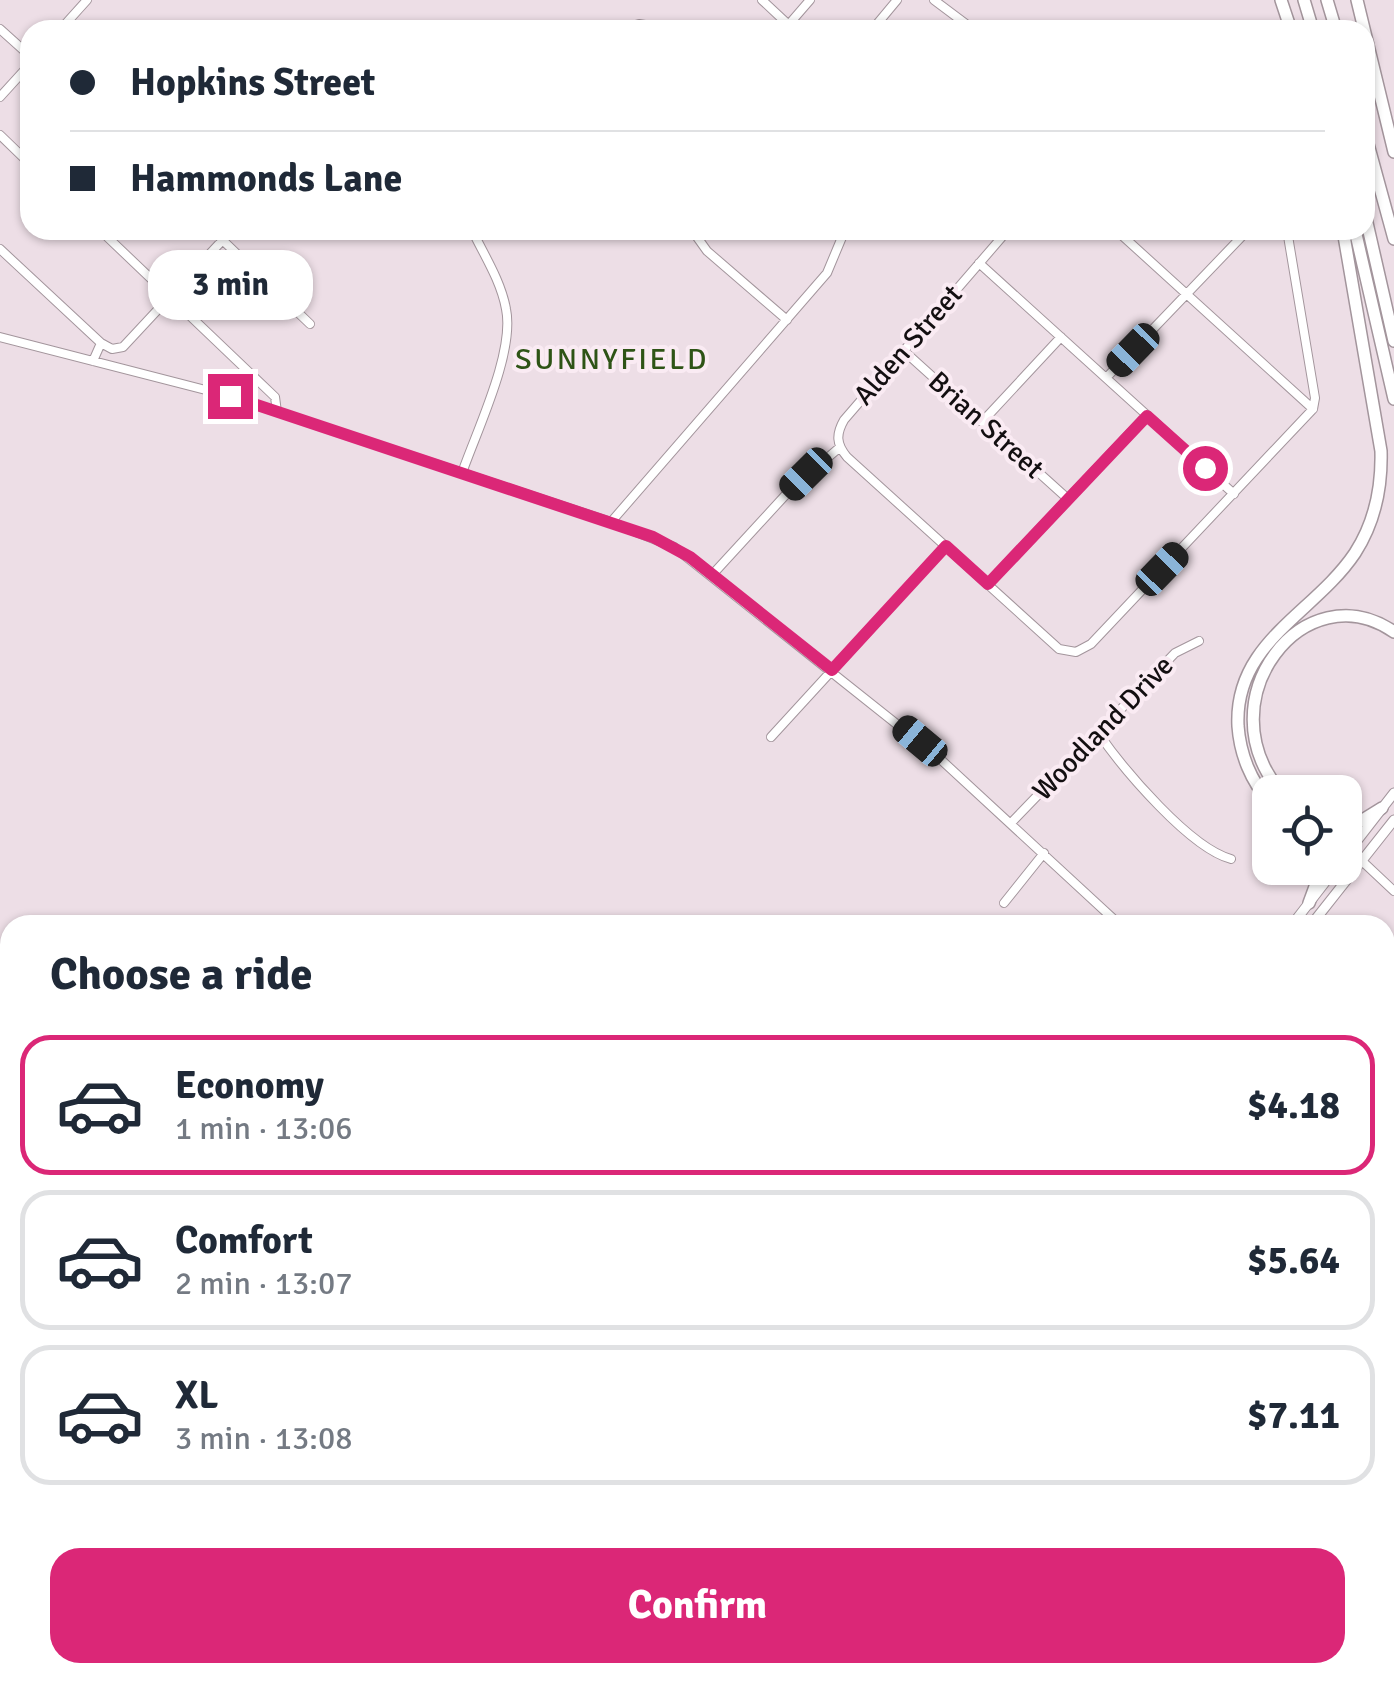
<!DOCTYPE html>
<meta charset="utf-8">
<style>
body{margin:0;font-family:Signika,sans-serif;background:#f2f2f3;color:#1f2937;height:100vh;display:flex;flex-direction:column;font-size:38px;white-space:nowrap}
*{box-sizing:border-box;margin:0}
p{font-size:32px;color:#747a83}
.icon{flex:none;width:55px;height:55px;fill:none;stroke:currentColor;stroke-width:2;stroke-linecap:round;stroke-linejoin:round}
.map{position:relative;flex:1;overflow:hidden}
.panel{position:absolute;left:0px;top:915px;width:1395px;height:768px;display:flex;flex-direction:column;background:#fff;border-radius:30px 30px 0 0;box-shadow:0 2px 8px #0004}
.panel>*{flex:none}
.hud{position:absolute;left:20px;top:20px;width:1355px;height:220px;border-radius:30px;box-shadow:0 2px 8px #0004;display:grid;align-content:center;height:220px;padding:0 50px;background:#fff}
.tools{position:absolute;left:1252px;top:775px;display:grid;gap:20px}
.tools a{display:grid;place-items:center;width:110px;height:110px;border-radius:20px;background:#fff;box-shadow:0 2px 8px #0004;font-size:50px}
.end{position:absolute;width:45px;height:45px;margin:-22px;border:12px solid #db2777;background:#fff;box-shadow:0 0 0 5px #fff}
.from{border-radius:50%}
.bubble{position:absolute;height:70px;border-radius:30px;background:#fff;box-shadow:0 2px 8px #0004;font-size:32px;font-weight:700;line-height:70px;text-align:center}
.car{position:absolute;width:30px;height:60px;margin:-30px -15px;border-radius:12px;box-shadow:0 0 8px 2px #0007;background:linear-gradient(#222 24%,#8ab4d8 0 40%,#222 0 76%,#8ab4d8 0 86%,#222 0)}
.hud b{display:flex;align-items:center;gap:35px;height:95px;font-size:38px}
.hud b+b{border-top:2px solid #e0e1e3}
.hud i{width:25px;height:25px;background:#1f2937}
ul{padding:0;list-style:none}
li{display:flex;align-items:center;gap:30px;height:140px;margin:0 20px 15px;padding:0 30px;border:5px solid #e0e1e3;border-radius:30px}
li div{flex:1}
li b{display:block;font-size:38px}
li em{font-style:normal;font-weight:700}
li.active{border-color:#db2777}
li>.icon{width:90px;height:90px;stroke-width:1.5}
h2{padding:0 50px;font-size:45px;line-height:120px}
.action{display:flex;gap:20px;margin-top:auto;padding:20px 50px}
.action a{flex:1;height:115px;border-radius:30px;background:#db2777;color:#fff;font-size:40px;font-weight:700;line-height:115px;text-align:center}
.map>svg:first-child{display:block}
.green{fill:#ebb7d3}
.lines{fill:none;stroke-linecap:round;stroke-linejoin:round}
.stream{stroke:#c48eac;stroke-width:2.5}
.minor-casing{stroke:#a3959c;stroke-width:10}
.major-casing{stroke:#a3959c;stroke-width:11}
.highway-casing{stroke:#a3959c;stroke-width:14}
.minor{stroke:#fff;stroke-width:8}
.major{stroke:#fff;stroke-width:9}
.highway{stroke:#fff;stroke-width:11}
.tram{stroke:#756c71;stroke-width:2.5}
.route{stroke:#db2777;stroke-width:12}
.labels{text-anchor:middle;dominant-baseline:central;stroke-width:8;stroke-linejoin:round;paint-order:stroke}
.street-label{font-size:28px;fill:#130f11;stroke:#faebf3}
.neighbourhood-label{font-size:30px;letter-spacing:2.5px;fill:#2e5416;stroke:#faebf3}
</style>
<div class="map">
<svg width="1394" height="1682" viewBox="0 0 1394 1682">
<rect width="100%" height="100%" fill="#eddee6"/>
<!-- green -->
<path class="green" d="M10 1226V1462L0 1477V1238Z"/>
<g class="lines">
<!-- stream -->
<path class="stream" d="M1385 1646 1394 1645
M1002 1672 1013 1675
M1037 1673 1038 1672
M960 1682 979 1672"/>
<!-- minor casing -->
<g class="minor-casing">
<path id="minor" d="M762 0 794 30
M934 0 974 30
M0 29 30 56
M60 30 87 0
M617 30 639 24 676 30
M784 30 810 0
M872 30 897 0
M0 97 30 64
M0 135 30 164
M100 230 275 397 277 412
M212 230 310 324
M692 230 707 251 787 320
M1008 230 844 420C836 434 836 444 847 457L1059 649 1076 652 1091 644 1313 409
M1116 230 1313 409
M1287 230 1315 398 1313 409
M0 249 101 343 93 361
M979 263 1234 494
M0 337 229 396 611 522 674 547 938 757 1120 925
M101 343 112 349 123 347 232 230
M904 351 1068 499
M1106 378 1248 230
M982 422 1061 337
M462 473C477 430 515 352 506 309 501 281 484 255 472 230
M611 522 827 273 845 230
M712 575 791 489 839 448
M988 584 1147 415
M1099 734C1124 770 1190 848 1231 859
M771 737 946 546
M1011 823 1175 653 1199 641
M1362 861 1394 891
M1004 903 1044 853
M1385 1092 1394 1096
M1385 1266 1394 1273
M1385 1353 1394 1348
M0 1488 10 1473
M0 1673 20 1682
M70 1682 75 1672
M311 1682 316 1672"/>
</g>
<!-- major casing -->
<g class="major-casing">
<path id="major" d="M1345 856 1394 793
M1292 925 1336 868
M1311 925 1394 820
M0 1560 10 1565
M1385 1577 1394 1576
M1385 1592 1394 1591
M247 1672 268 1682
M756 1682 769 1672
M829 1682 832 1672"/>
</g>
<!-- highway casing -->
<g class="highway-casing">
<path id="highway" d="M1281 0 1291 30
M1304 0 1313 30
M1327 0 1336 30
M1357 0 1394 152
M1365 133 1394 239
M1365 214 1394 341
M1355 230 1394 399
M1281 792C1203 700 1305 570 1394 632
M1270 802C1251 782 1240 754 1238 726 1234 642 1314 614 1355 553 1375 522 1382 488 1381 451L1343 230
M1345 825 1361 821 1382 808
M1345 846 1350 850
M1309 903 1316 884 1317 868
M1394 1440 1388 1464 1394 1502
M1385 1602H1394"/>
</g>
<!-- minor -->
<use href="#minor" class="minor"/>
<!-- major -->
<use href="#major" class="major"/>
<!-- highway -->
<use href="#highway" class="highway"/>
<!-- tram -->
<path class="tram" d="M1334 1682 1394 1672"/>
</g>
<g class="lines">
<!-- route -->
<path class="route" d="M230 396 653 537 690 557 832 670 946 546 988 584 1147 416 1205 468"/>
</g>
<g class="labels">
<!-- street labels -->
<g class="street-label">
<text transform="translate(908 345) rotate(-49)">Alden Street</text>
<text transform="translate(986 425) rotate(42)">Brian Street</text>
<text transform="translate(1103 728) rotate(-46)">Woodland Drive</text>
</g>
<!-- neighbourhood labels -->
<g class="neighbourhood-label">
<text x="612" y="359">SUNNYFIELD</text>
</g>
</g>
</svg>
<div class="tools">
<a><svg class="icon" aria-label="locate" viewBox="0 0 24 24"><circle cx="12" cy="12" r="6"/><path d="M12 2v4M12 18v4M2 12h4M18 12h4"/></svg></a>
</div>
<i class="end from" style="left:1205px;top:468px"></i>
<i class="end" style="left:230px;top:396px"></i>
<div class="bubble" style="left:148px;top:250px;width:165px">3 min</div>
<i class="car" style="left:1133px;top:350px;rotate:224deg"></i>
<i class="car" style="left:806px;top:474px;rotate:225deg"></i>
<i class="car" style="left:1162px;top:569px;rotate:44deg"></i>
<i class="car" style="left:920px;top:741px;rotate:310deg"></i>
<div class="hud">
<b><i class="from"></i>Hopkins Street</b>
<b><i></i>Hammonds Lane</b>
</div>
<section class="panel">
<h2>Choose a ride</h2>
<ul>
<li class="active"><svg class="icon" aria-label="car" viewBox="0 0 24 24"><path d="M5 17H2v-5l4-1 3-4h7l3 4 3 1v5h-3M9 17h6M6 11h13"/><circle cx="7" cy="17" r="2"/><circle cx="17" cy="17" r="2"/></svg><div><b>Economy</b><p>1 min · 13:06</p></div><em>$4.18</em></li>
<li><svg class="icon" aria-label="car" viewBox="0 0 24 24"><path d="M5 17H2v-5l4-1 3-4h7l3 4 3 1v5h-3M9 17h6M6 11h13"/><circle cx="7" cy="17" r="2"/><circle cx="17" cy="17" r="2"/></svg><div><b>Comfort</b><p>2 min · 13:07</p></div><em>$5.64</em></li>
<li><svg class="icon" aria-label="car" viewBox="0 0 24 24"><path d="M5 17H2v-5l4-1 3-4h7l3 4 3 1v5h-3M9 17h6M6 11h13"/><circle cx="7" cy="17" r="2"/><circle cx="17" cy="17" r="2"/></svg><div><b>XL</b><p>3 min · 13:08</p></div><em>$7.11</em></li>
</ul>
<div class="action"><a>Confirm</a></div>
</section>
</div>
